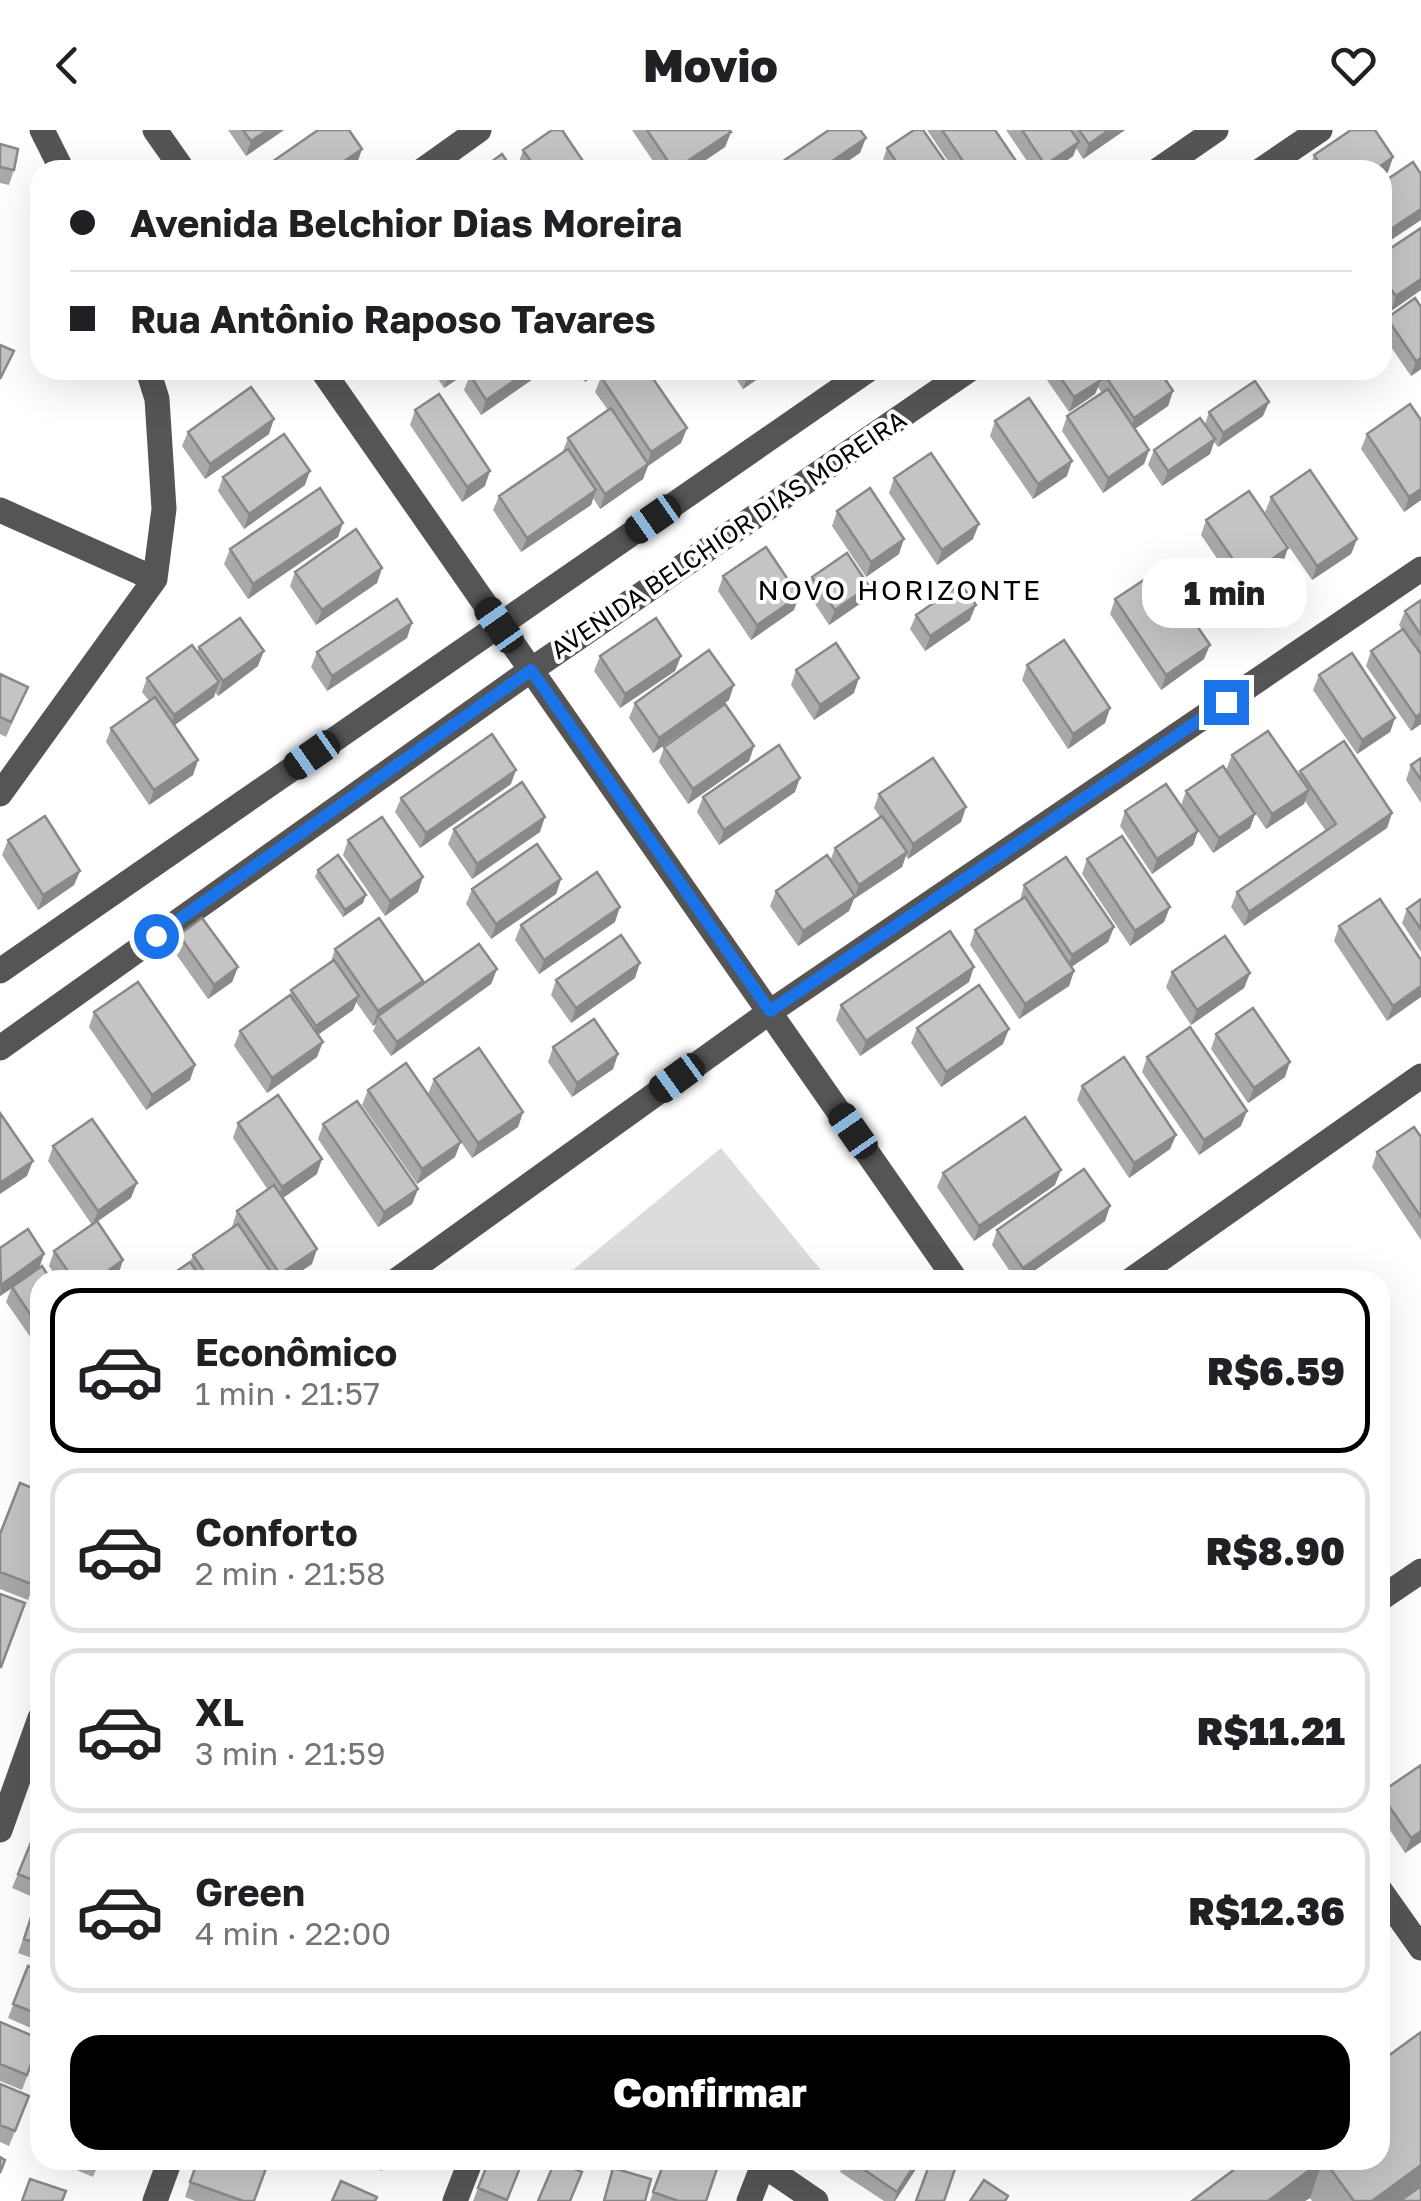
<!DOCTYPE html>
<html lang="pt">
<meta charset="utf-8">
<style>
body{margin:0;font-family:"Golos Text",sans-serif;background:#f6f6f6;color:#202124;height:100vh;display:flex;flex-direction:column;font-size:38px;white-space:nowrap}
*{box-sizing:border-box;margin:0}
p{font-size:32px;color:#757577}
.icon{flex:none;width:55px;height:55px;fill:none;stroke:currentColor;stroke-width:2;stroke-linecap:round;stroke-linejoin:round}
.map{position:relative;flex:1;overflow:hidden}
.sheet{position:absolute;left:30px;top:1140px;width:1360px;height:900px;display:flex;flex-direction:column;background:#fff;border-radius:30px;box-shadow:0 10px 40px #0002}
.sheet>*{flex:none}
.hud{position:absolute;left:30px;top:30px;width:1362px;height:220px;border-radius:30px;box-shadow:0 10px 40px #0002;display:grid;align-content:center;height:220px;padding:0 40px;background:#fff}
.end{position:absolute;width:45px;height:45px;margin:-22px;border:12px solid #1a73e8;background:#fff;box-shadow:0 0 0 5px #fff}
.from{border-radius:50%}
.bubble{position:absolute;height:70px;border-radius:30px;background:#fff;box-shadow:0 10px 40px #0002;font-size:32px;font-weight:800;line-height:70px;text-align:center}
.car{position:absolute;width:30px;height:60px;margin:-30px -15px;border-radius:12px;box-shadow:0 0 8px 2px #0007;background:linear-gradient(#222 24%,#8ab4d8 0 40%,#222 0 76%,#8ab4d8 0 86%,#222 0)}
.hud b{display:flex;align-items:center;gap:35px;height:95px;font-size:38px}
.hud b+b{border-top:2px solid #e0e0e0}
.hud i{width:25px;height:25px;background:#202124}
ul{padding:18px 0 0;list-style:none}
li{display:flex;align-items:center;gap:30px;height:165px;margin:0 20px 15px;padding:0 20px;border:5px solid #e0e0e0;border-radius:30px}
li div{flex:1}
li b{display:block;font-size:38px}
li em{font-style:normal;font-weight:800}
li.current{border-color:#000}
li>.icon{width:90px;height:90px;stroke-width:1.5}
.primary-button{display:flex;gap:20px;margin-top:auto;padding:20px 40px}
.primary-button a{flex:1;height:115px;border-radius:30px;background:#000;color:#fff;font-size:40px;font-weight:800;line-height:115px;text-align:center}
header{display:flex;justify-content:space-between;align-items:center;height:130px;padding:0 40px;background:#fff;font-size:45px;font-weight:800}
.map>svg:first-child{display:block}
.green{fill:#dcdcdc}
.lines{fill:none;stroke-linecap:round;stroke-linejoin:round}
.minor{stroke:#555;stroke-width:25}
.wall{fill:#a9a9a9}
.shaded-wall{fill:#898989}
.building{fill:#c4c4c4;stroke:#898989;stroke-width:2.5}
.route{stroke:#1a73e8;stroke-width:12}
.labels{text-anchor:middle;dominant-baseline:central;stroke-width:8;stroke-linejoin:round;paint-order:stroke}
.street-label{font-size:25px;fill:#000;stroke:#fff}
.neighbourhood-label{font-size:28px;letter-spacing:2.5px;fill:#000;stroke:#fff}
</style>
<header><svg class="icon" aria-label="back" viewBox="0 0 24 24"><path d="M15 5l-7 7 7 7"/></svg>Movio<svg class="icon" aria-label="heart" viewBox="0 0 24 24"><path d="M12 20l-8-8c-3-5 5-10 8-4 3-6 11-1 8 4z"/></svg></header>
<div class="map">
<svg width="1421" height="2071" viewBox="0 0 1421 2071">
<rect width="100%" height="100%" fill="#fff"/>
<!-- green -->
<path class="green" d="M721 1018 829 1150H561Z"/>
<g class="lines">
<!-- minor -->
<path class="minor" d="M42 0 62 40
M155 0 183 40
M423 40 479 0
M1158 40 1216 0
M1261 40 1320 0
M322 240 956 1150
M0 380 155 449
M0 664 155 449 164 379 157 269 148 240
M0 841 868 240
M0 918 531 540 969 240
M397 1150 771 881 1421 439
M1131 1150 1421 946
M1380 1469 1421 1441
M0 1700 40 1588
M1380 1760 1421 1818
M756 2030 816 2071
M155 2071 170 2030
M455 2071 471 2030
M749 2071 763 2035"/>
</g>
<!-- wall -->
<path class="wall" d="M228 0H284L246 26Z
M632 0H729L731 2 725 17 691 40H659Z
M927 0H995L1022 40H954Z
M1006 0H1125L1083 29 1076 18 1073 26 1054 40H1033Z
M1351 0H1375L1393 27 1388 42 1382 46V40H1309L1314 25Z
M0 14 14 40 9 55 0 53Z
M887 18 951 40H886L882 33Z
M523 20 589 40H521L518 35Z
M1421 98V160L1391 181 1382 170V124Z
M1421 177V239L1411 246 1382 204V199L1387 188Z
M432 240H471L444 258Z
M477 240H546L481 285 464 260 470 245Z
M577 240H602L585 252Z
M730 240H771L743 259Z
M1040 240H1159L1173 261 1168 276 1135 299 1149 320 1144 334 1103 363 1062 301 1067 286 1102 263 1098 257 1095 264 1069 282Z
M1301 240H1323L1308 250Z
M601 247 687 298 681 313 648 336 643 349 600 379 593 368 591 375 521 422 493 380 499 366 562 323 568 308 608 280 595 262Z
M415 280 485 356 462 372 410 295Z
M1209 282 1263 286 1218 317 1214 312 1210 324 1162 356 1148 335 1154 320 1205 294Z
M1421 290V370L1404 382 1361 319 1367 304Z
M995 291 1067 346 1033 369 990 306Z
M188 302 269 304 205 349 182 316Z
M223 347 305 355 244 399 218 361Z
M894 348 973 409 937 435 889 363Z
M1271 367 1357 409 1351 424 1312 450 1265 382Z
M837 381 899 424 866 447 832 396Z
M1206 390 1283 433 1240 462 1201 405Z
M338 407 248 469 224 434 230 419Z
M382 438 377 453 316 495 290 456 295 442Z
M723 446 794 480 751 510 718 461Z
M812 447 864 471 829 495 807 462Z
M1115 469 1204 529 1161 560 1110 484Z
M1421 470V594L1411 601 1366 536 1371 521 1402 500 1399 495 1405 481Z
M916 485 970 490 925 521 910 499Z
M407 508 327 561 311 537 317 522Z
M199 517 258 536 218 566 215 562 214 567 175 595 198 630 193 645 149 675 106 612 111 598 149 571 142 562 147 548 197 522Z
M600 526H681L675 541 620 578 594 541Z
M1027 535 1110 578 1105 593 1068 619 1022 550Z
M796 540 854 563 814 590 791 555Z
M0 544 28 557 6 607 0 604Z
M1319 545 1395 588 1390 602 1357 624 1313 560Z
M729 570 653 623 629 588 635 573Z
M754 616 749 631 688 674 659 632 664 617Z
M1232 625 1299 645 1300 641 1392 683 1387 698 1244 796 1231 777 1237 762 1326 701 1305 671 1304 674 1266 699 1226 640Z
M1421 628V673L1406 650 1411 635Z
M511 654 420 718 395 682 401 668Z
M1186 661 1255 684 1250 698 1213 723 1198 701 1193 715 1152 744 1120 696 1125 681 1181 675Z
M795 662 719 715 697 682 703 667Z
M879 664 966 677 961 692 908 729 906 726 902 737 854 769 849 781 798 816 770 776 776 761 830 731 835 718 880 687 874 678Z
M454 699 540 702 472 749 448 714Z
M8 710 80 741 74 755 38 780 2 725Z
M348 710 418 762 385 786 343 725Z
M1087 729 1170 777 1164 792 1130 816 1082 744Z
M318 740 363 773 343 787 315 747Z
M561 749 556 764 491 809 466 774 472 759Z
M1024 755 1114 797 1108 812 1071 837 1074 841 1069 856 1019 889 970 815 975 800 1020 770Z
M1421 769V822L1402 793 1407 779Z
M615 792 539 844 515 810 521 795Z
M1339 796 1421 830 1387 891 1334 811Z
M179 805 238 837 232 852 208 869 173 820Z
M335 819 423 851 421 856 497 839 491 854 391 926 373 901 376 894 373 896 356 872 353 880 318 905 317 927 267 963 234 916 240 901 290 866 291 860 330 834Z
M1172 842 1250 843 1244 858 1191 895 1166 857Z
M635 848 571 893 551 865 556 850Z
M969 852 860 926 836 890 841 875Z
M94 882 195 935 190 950 146 980 89 897Z
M917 898 1003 914 941 957 911 913Z
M1216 904 1285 947 1248 973 1211 919Z
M553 917 618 924 613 939 572 967 548 932Z
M1147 927 1241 996 1199 1025 1142 942Z
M434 949 523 982 518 997 472 1028 428 964Z
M1082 956 1176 1005 1170 1019 1129 1048 1077 970Z
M368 960 455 1027 417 1054 362 975Z
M238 993 317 1044 283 1068 312 1134 288 1150H164L190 1132 193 1125 232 1097 237 1081 268 1060 233 1008Z
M323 994 418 1059 412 1074 378 1097 318 1009Z
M1421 1007V1110L1372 1037 1377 1022Z
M53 1016 131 1068 97 1092 123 1130 118 1145 111 1150H59L49 1136 54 1121 92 1095 48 1031Z
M943 1043 1055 1055 974 1111 937 1057Z
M1110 1076 1105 1091 1021 1150H1016L992 1115 997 1100Z
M0 1118 40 1138V1221L6 1172 11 1159 0 1166Z
M0 1404 40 1440 28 1470 0 1459Z
M1421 1635V1712L1405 1723 1380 1685V1663Z
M40 1662V1681L34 1679Z
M34 1705 40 1708V1770L12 1758Z
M35 1775 40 1777V1831L18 1823Z
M28 1836 40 1841V1902L8 1888Z
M0 1892 40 1912 22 1960 0 1951Z
M0 1954 29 1966 9 2016 0 2012Z
M53 2030H100L93 2047Z
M197 2030 254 2071H195L185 2067Z
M355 2030H387L382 2041Z
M489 2030 507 2071H473Z
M665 2030 706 2071H650Z
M818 2030H833L829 2037Z
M844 2030H919L916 2039 895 2071H884L840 2042Z
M1247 2030H1380L1421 2071H1312L1310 2068 1305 2071H1192Z"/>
<!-- shaded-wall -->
<path class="shaded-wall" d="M268 0H284L246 26 251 11Z
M1109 0H1125L1083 29 1089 14Z
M731 2 725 17 691 40H675Z
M866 8 860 23 835 40H819Z
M1079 12 1073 26 1054 40H1043L1045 35Z
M362 19 357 34 348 40H331Z
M1393 27 1388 42 1382 46V40H1375Z
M1421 79V90L1382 116V105Z
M1421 149V160L1391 181 1396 166Z
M1421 228V239L1411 246 1416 231Z
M454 240H471L444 258 450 243Z
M530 240H546L481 285 486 270Z
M589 240H602L585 252Z
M755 240H771L743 259 748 244Z
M1312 240H1323L1308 250Z
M1101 250 1095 264 1069 282 1074 267Z
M1173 261 1168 276 1129 303 1134 288Z
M1269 272 1263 286 1218 317 1223 303Z
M274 289 269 304 205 349 210 334Z
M687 298 681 313 648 336 643 349 600 379 605 364 647 335 651 322Z
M1215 309 1210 324 1162 356 1168 341Z
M1149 320 1144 334 1103 363 1108 348Z
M1072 331 1067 346 1033 369 1038 354Z
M310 341 305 355 244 399 249 384Z
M490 341 485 356 462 372 467 357Z
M1421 359V370L1404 382 1409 367Z
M596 360 591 375 521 422 527 408Z
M343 393 338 407 248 469 253 454Z
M979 394 973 409 937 435 942 420Z
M904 409 899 424 866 447 871 432Z
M1357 409 1351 424 1312 450 1317 436Z
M1288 418 1283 433 1240 462 1245 447Z
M382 438 377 453 316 495 322 480Z
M869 456 864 471 829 495 835 480Z
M799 466 794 480 751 510 757 495Z
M976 475 970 490 925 521 930 506Z
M412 493 407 508 327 561 332 546Z
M1210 515 1204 529 1161 560 1166 545Z
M264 521 258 536 218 566 223 551Z
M681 526 675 541 620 578 625 564Z
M859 548 854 563 814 590 820 575Z
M219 552 214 567 169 599 174 585Z
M734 555 729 570 653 623 659 608Z
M1110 578 1105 593 1068 619 1073 604Z
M1421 583V594L1411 601 1416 587Z
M1395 588 1390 602 1357 624 1362 610Z
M754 616 749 631 688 674 693 659Z
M198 630 193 645 149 675 154 660Z
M516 640 511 654 420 718 426 703Z
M800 648 795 662 719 715 724 700Z
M1309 660 1304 674 1266 699 1272 684Z
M966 677 961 692 908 729 913 714Z
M1392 683 1387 698 1244 796 1249 782Z
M1255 684 1250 698 1213 723 1219 708Z
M545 687 540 702 472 749 477 734Z
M1198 701 1193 715 1152 744 1157 729Z
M907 722 902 737 854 769 859 755Z
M80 741 74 755 38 780 43 765Z
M423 747 418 762 385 786 390 771Z
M561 749 556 764 491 809 496 794Z
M366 765 363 773 343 787 345 780Z
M855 766 849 781 798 816 803 801Z
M620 777 615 792 539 844 544 830Z
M1170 777 1164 792 1130 816 1135 801Z
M1114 797 1108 812 1067 840 1072 825Z
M640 833 635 848 571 893 576 878Z
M238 837 232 852 208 869 214 855Z
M974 837 969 852 860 926 866 911Z
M497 839 491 854 391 926 397 912Z
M1074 841 1069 856 1019 889 1025 874Z
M1250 843 1244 858 1191 895 1197 880Z
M423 851 417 865 378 886 376 894 373 896 378 881Z
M1421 856V867L1387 891 1393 876Z
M359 866 353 880 310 910 316 896Z
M1009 899 1003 914 941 957 946 942Z
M323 912 317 927 267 963 272 948Z
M618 924 613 939 572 967 577 953Z
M1290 932 1285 947 1248 973 1254 958Z
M195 935 190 950 146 980 152 965Z
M1247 981 1241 996 1199 1025 1204 1010Z
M523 982 518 997 472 1028 478 1013Z
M1176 1005 1170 1019 1129 1048 1134 1033Z
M461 1012 455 1027 417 1054 422 1039Z
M322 1029 317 1044 277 1072 282 1057Z
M33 1031 27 1046 0 1064V1053Z
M1061 1040 1055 1055 974 1111 979 1096Z
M137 1053 131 1068 92 1095 98 1081Z
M418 1059 412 1074 378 1097 384 1082Z
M1110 1076 1105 1091 1021 1150H1018L1023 1138Z
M317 1119 312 1134 288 1150H278L280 1144Z
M44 1124 39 1139 0 1166 1 1155Z
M123 1130 118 1145 111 1150H95Z
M1421 1701V1712L1405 1723 1411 1708Z
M918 2030H919L916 2039 895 2071H894L897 2062Z
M1323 2030 1310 2068 1305 2071H1268Z
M1421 2035V2062L1409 2071H1372Z"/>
<!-- building -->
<path class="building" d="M243 0H268L251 11Z
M318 0H349L362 19 331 40H273L269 34Z
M552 0H562L589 40H537L523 20Z
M647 0H729L731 2 674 40Z
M829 0H860L866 8 819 40H770Z
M914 0H923L951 40H902L887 18Z
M942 0H995L1022 40H969Z
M1022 0H1071L1079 12 1045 35Z
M1079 0H1109L1089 14Z
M1351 0H1375L1393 27 1375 40H1324L1314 25Z
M0 14 18 19 14 40 0 37Z
M502 24 513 40H480Z
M1413 32 1421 44V79L1382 105V53Z
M1421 98V149L1396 166 1382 147V124Z
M1415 168 1421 177V228L1416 231 1387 188Z
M0 215 14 221 0 249Z
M477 240H530L486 270 470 245Z
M611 240H647L687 298 651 322 601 247Z
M1055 240H1094L1101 250 1074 267Z
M1101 240H1159L1173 261 1134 288Z
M1255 251 1269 272 1223 303 1209 282Z
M251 257 274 289 210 334 188 302Z
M1108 259 1149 320 1108 348 1067 286Z
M439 264 490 341 467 357 415 280Z
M1029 268 1072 331 1038 354 995 291Z
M1410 274 1421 290V359L1409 367 1367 304Z
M611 278 648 334 605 364 568 308Z
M1200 288 1215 309 1168 341 1154 320Z
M284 304 310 341 249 384 223 347Z
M568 319 596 360 527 408 499 366Z
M931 323 979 394 942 420 894 348Z
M1310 340 1357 409 1317 436 1271 367Z
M320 358 343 393 253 454 230 419Z
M870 358 904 409 871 432 837 381Z
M1249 361 1288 418 1245 447 1206 390Z
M356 399 382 438 322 480 295 442Z
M766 417 799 466 757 495 723 446Z
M847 423 869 456 835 480 812 447Z
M1159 440 1210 515 1166 545 1115 469Z
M961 454 976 475 930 506 916 485Z
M397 469 412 493 332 546 317 522Z
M1421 470V505L1405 481Z
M240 488 264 521 223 551 199 517Z
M656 488 681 526 625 564 600 526Z
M1403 499 1421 524V583L1416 587 1371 521Z
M1064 510 1110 578 1073 604 1027 535Z
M836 513 859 548 820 575 796 540Z
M192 515 219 552 174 585 147 548Z
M709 520 734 555 659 608 635 573Z
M1352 523 1395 588 1362 610 1319 545Z
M0 544 28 557 11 592 0 587Z
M155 567 198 630 154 660 111 598Z
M725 574 754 616 693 659 664 617Z
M1268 601 1309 660 1272 684 1232 625Z
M492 604 516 640 426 703 401 668Z
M1344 611 1392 683 1249 782 1237 762 1336 694 1300 641Z
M779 615 800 648 724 700 703 667Z
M933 628 966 677 913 714 879 664Z
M1421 628V650L1411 635Z
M1223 636 1255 684 1219 708 1186 661Z
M522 652 545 687 477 734 454 699Z
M1166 654 1198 701 1157 729 1125 681Z
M45 686 80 741 43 765 8 710Z
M882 686 907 722 859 755 835 718Z
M382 687 423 747 390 771 348 710Z
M1122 706 1170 777 1135 801 1087 729Z
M537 714 561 749 496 794 472 759Z
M338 725 366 765 345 780 318 740Z
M827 725 855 766 803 801 776 761Z
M1066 727 1114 797 1072 825 1024 755Z
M597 742 620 777 544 830 521 795Z
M1025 767 1074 841 1025 874 975 800Z
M1380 769 1421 830V856L1393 876 1339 796Z
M1421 769V799L1407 779Z
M202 788 238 837 214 855 179 805Z
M379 788 423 851 378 881 335 819Z
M950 801 974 837 866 911 841 875Z
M621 805 640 833 576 878 556 850Z
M1225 806 1250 843 1197 880 1172 842Z
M479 814 497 839 397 912 378 886Z
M334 830 359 866 316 896 291 860Z
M138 852 195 935 152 965 94 882Z
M979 855 1009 899 946 942 917 898Z
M290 865 323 912 272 948 240 901Z
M1253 878 1290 932 1254 958 1216 904Z
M594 889 618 924 577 953 553 917Z
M1190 897 1247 981 1204 1010 1147 927Z
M479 918 523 982 478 1013 434 949Z
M1124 927 1176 1005 1134 1033 1082 956Z
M406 933 461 1012 422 1039 368 960Z
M278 965 322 1029 282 1057 238 993Z
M357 971 418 1059 384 1082 323 994Z
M0 983 33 1031 0 1053Z
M1025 987 1061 1040 979 1096 943 1043Z
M92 989 137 1053 98 1081 53 1016Z
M1414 997 1421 1007V1087L1377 1022Z
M1084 1039 1110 1076 1023 1138 997 1100Z
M274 1055 317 1119 280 1144 237 1081Z
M97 1091 123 1130 95 1150H74L54 1121Z
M238 1094 276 1150H210L193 1125Z
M28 1099 44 1124 1 1155 0 1118Z
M190 1132 202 1150H164Z
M42 1136 51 1150H40V1199L12 1157Z
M20 1353 40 1361V1439L34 1455 0 1442V1404Z
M0 1464 25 1473 1 1537H0Z
M1421 1635V1701L1411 1708 1380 1663Z
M34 1705 40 1708V1753L18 1744Z
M35 1775 40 1777V1814L24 1809Z
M28 1836 40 1841V1885L13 1874Z
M0 1892 40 1909 27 1945 0 1934Z
M1421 1902V2035L1372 2071H1354L1324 2030H1380V1932Z
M0 1954 29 1966 15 2001 0 1995Z
M0 2027 5 2030 0 2043Z
M198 2030H269L254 2071H243L190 2052Z
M489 2030H523L507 2070 478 2058Z
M665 2030H720L706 2071H678L653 2062Z
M850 2030H918L897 2062Z
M931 2030H958L944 2071H916Z
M1247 2030H1323L1268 2071H1192Z
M555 2031 582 2042 570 2071H538Z
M613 2038 651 2049 645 2071H604Z
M30 2049 66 2061 62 2071H22Z
M984 2050 1008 2066 1005 2071H970Z
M341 2051 377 2067 375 2071H332Z
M1421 2056V2071H1400Z"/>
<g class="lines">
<!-- route -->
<path class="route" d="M156 806 531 540 770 881 1226 572"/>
</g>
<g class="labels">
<!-- street labels -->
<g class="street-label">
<text transform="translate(728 404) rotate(-34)">AVENIDA BELCHIOR DIAS MOREIRA</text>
</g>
<!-- neighbourhood labels -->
<g class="neighbourhood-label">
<text x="900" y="459">NOVO HORIZONTE</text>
</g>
</g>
</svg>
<i class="end from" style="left:156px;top:806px"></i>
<i class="end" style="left:1226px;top:572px"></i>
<div class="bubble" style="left:1142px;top:428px;width:165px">1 min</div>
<i class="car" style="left:653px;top:389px;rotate:235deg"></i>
<i class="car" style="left:499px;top:495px;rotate:325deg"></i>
<i class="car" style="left:312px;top:625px;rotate:235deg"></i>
<i class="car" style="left:677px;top:948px;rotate:234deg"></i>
<i class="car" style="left:853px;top:1001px;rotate:325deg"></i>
<div class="hud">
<b><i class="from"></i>Avenida Belchior Dias Moreira</b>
<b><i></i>Rua Antônio Raposo Tavares</b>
</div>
<section class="sheet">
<ul>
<li class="current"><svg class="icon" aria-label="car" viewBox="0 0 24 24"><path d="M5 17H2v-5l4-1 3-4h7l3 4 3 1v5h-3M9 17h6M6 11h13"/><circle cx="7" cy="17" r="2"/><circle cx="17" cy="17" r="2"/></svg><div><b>Econômico</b><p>1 min · 21:57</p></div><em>R$6.59</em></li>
<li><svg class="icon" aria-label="car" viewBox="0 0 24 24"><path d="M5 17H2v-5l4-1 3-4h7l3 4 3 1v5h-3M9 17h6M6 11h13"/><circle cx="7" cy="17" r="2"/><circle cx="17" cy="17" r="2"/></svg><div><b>Conforto</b><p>2 min · 21:58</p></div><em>R$8.90</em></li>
<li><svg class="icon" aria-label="car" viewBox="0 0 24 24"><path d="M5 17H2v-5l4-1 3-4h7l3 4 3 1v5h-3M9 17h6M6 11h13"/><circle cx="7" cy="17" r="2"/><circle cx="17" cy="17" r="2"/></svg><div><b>XL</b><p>3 min · 21:59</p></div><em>R$11.21</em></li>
<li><svg class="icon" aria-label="car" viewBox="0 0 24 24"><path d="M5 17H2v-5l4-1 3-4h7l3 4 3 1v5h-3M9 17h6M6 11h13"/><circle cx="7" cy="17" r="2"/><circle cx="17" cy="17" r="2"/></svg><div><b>Green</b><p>4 min · 22:00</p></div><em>R$12.36</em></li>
</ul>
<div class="primary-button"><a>Confirmar</a></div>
</section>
</div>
